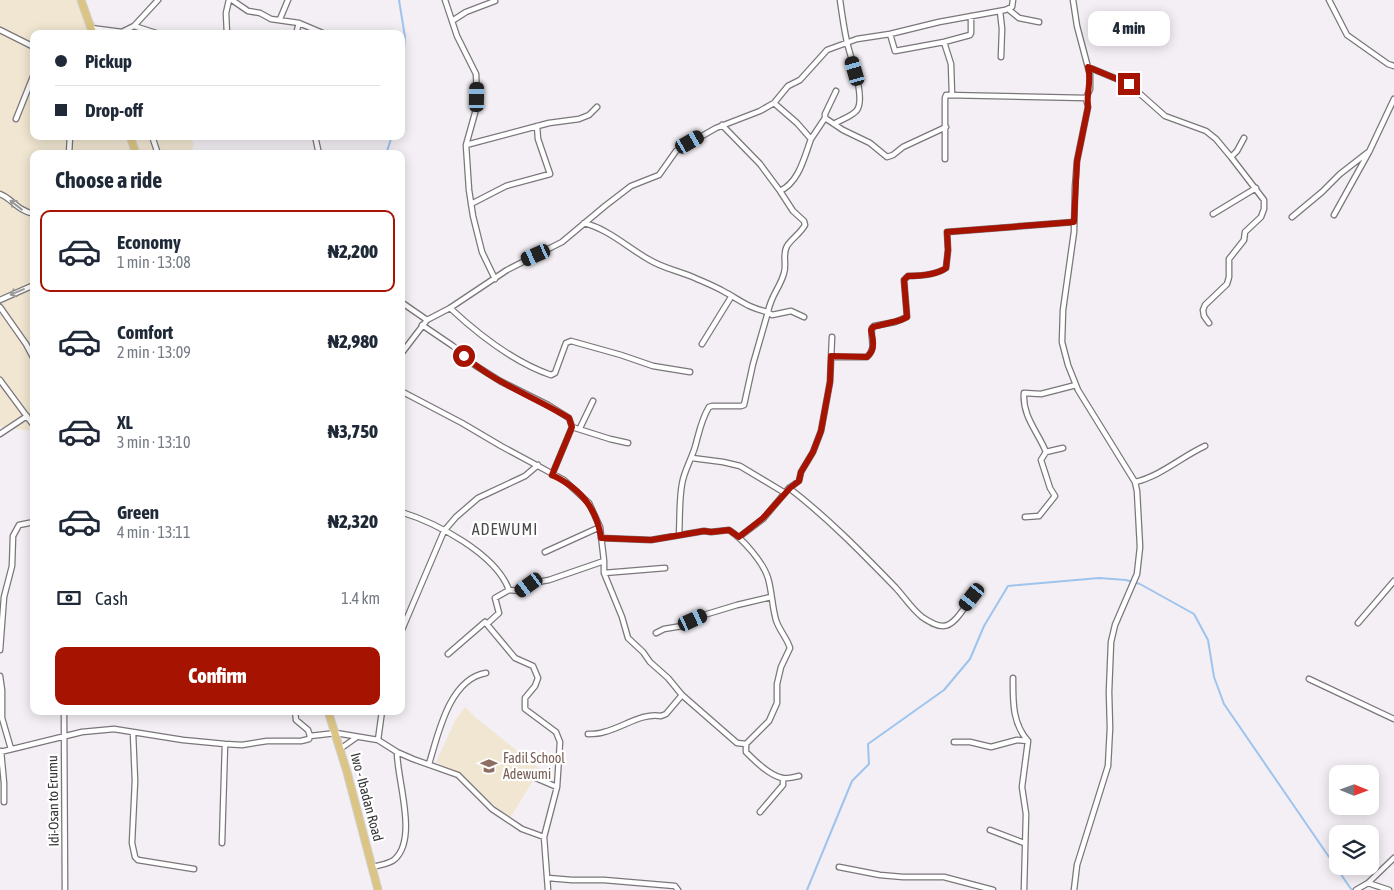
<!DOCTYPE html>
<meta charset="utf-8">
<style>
body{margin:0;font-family:"Asap Condensed",sans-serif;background:#f2f2f3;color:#1f2937;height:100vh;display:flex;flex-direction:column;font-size:19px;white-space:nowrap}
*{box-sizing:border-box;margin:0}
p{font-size:16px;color:#747a83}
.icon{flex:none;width:28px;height:28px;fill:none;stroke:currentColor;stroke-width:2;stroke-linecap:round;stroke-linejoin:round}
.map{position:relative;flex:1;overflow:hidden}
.drawer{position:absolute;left:30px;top:150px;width:375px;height:565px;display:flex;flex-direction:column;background:#fff;border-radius:10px;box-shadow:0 2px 12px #0003}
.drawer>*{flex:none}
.guide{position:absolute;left:30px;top:30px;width:375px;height:110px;border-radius:10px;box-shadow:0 2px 12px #0003;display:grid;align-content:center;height:110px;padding:0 25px;background:#fff}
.needle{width:32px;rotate:91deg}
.buttons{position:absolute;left:1329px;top:765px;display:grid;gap:10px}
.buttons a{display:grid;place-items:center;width:50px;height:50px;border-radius:10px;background:#fff;box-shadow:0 2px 12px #0003;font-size:25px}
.end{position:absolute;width:22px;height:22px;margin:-11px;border:6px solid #a61301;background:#fff;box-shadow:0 0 0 2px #fff}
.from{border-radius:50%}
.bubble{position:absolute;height:35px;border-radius:10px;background:#fff;box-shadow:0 2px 12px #0003;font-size:16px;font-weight:800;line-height:35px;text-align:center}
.car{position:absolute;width:15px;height:30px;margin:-15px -8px;border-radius:6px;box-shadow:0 0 4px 1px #0007;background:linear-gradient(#222 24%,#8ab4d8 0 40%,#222 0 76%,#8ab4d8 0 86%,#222 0)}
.guide b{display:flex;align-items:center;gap:18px;height:48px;font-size:19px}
.guide b+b{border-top:1px solid #e0e1e3}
.guide i{width:12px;height:12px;background:#1f2937}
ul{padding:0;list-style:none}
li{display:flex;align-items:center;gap:15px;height:82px;margin:0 10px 8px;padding:0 15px;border:2px solid transparent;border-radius:10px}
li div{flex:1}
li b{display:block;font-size:19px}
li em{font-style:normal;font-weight:800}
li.current{border-color:#a61301}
li>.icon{width:45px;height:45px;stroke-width:1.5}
h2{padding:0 25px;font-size:22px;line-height:60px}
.pay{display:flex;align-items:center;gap:12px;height:55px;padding:0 25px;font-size:19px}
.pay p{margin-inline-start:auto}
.button{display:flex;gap:10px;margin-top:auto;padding:10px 25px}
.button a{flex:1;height:58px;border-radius:10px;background:#a61301;color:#fff;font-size:20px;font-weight:800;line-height:58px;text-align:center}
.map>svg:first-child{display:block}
.commercial{fill:#f0e6d1}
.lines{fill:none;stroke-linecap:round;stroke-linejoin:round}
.stream{stroke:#9ec4ee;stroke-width:2}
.minor-casing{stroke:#7a767a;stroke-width:7}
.primary-casing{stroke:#cfcfcf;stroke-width:9}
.minor{stroke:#fff;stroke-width:4.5}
.primary{stroke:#dcc584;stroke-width:7}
.oneway{stroke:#9a9a9b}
.route{stroke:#a61301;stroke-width:6}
.labels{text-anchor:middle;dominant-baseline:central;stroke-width:4.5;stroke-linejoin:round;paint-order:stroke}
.education-label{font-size:14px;fill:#785e54;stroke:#fff;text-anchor:start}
.street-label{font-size:14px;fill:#363537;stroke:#fff}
.quarter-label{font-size:16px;letter-spacing:1px;fill:#4c494d;stroke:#fff}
</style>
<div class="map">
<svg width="1394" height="890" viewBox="0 0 1394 890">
<rect width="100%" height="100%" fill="#f3eff4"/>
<!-- commercial -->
<path class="commercial" d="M0 0H76L104 34H34V136H188L194 144 190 154H34V431L0 427Z
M465 707 476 718 540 769 510 818 458 775 436 762 455 721Z"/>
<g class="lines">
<!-- stream -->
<path class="stream" d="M399 0 405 37 401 80
M386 154 392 136
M807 890 852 781 869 764 868 744 944 690 970 659 984 626 1008 586 1099 578 1126 580 1140 584 1194 614 1208 640 1214 677 1224 704 1351 889"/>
<!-- minor casing -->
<g class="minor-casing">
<path id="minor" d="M232 0 248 11 260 13 271 19 299 23 325 34
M445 0 457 36 476 74 477 97 475 113 466 145 469 190 473 216 482 252 495 279
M1073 0 1077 26 1090 75V89L1086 98 1088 107 1077 161 1075 187 1074 232 1063 310 1062 342 1068 365 1078 390 1135 482 1137 491 1140 547 1137 574 1115 625 1111 642 1109 692 1110 728 1108 766 1077 865 1074 890
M1329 0 1347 35 1388 64 1394 66
M1008 9 1019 18 1039 22
M1000 11 1002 29 1001 57
M280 19 288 0
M452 21 466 12 495 1
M134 26 159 34
M91 28 122 32 134 26 158 0
M0 30 34 47
M227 34 226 13 229 0
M296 34 299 23
M890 34 895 51 944 42 970 35 971 33V16
M944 42 951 64 952 95
M1088 67 1129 84 1165 116 1206 131 1216 139 1231 157 1237 151 1244 138
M836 91 825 114V118L843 130 870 143 887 157 893 155 903 147 946 127
M16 119 34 74
M834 124C840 120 853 116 857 110 866 97 850 57 847 42 844 29 842 14 840 0
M722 125 760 164 780 191
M152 136 158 154
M315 136 319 154
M811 139 825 118
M466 145 549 123 579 119 589 115 597 107
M69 154 70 136
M945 159V98L946 95 1086 98
M0 194C13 199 16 210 34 214
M471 204 506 186 550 174 538 139 537 126
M1213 214 1256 188
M1334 215 1369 152 1394 99
M1292 217 1322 192 1340 174 1367 153
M584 223C608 229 627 247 648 259 662 268 679 271 695 278 704 282 714 286 723 291 740 300 748 308 768 312 771 295 780 288 784 273 787 264 782 255 787 246 792 238 800 234 805 225L804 221 793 211 780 191C799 182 804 158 811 139L797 123 774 103
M0 300 34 285
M401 302 427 320
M0 307 26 344 34 359
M450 308C479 335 513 362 551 375L555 373 566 343 571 341 621 355 653 366 690 372
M1209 323 1204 316 1203 310 1205 305 1227 284 1229 277V259L1244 240 1245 232 1261 217 1264 209V200L1231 157
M422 325 453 346 473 364 500 381 548 405 569 418 572 427 552 475
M702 344 731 297
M401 354 427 320 450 308 507 270 562 242 605 206 631 186 659 175 676 151 716 128 760 111 774 103 788 86 800 80 827 50 857 39 890 34 939 22 1005 10 1012 7 1013 0
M831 357H867C877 348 870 339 872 328L874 326 895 322 907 317 904 280 908 276C920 276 936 275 946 268L948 250 947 232 1074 222
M0 380 34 426
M401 391 462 423 501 446 564 480 589 503 600 527 604 561V573L622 617 628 638 643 652 650 662 668 678 682 695 737 743 746 744 769 721 777 703V684L781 667 790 648C787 638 779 630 776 620 772 606 772 592 768 578 763 562 743 539 729 530L711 532 704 531 651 540 601 538
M572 427 610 439 628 443
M580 428 593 401
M0 434 27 416
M1063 448 1046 452C1038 432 1022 416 1024 393L1041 394 1076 385
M692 458 723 462 740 466 785 493
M1135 482C1161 476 1181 457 1205 446
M789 488 799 481 801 472 813 452 821 431 830 382 832 337
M401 512C437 523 496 554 509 590L521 591 532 583 549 580 604 561
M1025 517 1039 516 1055 496 1050 488 1041 460 1046 452
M679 535C680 518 679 501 682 484 684 471 691 460 695 447 699 433 701 420 709 407L712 406H741L744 405 753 364 768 312 772 315 791 311 804 317
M739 537 763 519 789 488C828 518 862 553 896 588 905 598 912 609 922 617 928 621 935 626 943 626 955 626 965 606 972 597
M545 552 600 527
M604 573 665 568
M485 622 515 658 533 666 538 678 535 686 525 698V709L556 732 560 742 557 787 544 837 548 890
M1358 623 1394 581
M401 632 444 531 456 517 478 498 525 476 538 465
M656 633 664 629 682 626 704 615 737 605 771 597
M0 650 4 597 12 566 13 536 19 525 34 522
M448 654 485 622 487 624 499 613 495 598 509 590
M0 676 2 690V718L11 749
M1013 678C1013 701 1012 723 1028 741L1022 787 1026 814 1024 890
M1309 679 1394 719
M64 711 65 890
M295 711 296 720 308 730 310 736
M133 733 135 781 132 843 135 857 138 860 194 869
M588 734C594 734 599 734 604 732 622 728 643 712 661 716L666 714 682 695
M378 740 382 711
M954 742H970L991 747 1017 740 1028 741
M746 744V752C755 761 769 775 782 778 787 779 794 777 799 776
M340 749 357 737
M1 751 4 783V802
M0 752 82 732 114 729 183 740 225 744 242 745 267 741H301L309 739 310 736 336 733 378 740 397 752 413 759 458 775 492 809 522 829 544 837
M429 764C438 735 449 679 486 673
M524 773 557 787
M760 812 783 785V778
M990 830 1024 843
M222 843 225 744
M373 867C379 865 390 864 395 859 418 838 397 780 397 752
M839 867 880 875 903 877H944L993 890
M548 878 572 880H604L675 886 678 890
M1368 883 1389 890
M1356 890 1368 883 1394 858"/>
</g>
<!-- primary casing -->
<g class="primary-casing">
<path id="primary" d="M81 0 93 34
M130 136 136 154
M328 711 347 772 378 890"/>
</g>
<!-- minor -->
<use href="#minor" class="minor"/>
<!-- primary -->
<use href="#primary" class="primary"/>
</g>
<!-- one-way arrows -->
<defs><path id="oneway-shaft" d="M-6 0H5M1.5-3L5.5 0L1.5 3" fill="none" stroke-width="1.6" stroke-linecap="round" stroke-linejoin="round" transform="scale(1.25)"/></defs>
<g class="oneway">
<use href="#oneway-shaft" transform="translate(16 205) rotate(-142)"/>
<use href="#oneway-shaft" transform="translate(17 292) rotate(157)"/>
</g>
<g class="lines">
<!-- route -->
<path class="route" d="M464 356C495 383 534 397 569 418L572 427 552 475C580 488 597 508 601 538L651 540 704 531 711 532 729 530 739 537 763 518 790 488 799 481 801 472 813 452 821 431 830 382 831 356 867 357C876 349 873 340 871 330L873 327 901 320 907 317 904 280 908 276C920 276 936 275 946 268L948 250 947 232 1074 222 1077 161 1088 107C1086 93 1092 82 1088 67L1129 84"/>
</g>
<!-- icons -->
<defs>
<g id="school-bare" transform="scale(1.35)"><path d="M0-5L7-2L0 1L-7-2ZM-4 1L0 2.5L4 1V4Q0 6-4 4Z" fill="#8d6e63" stroke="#fff" stroke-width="2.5" paint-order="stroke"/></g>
</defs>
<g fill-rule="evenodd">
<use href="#school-bare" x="489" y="766"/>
</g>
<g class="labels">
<!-- education labels -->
<g class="education-label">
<text x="503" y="758">Fadil School<tspan x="503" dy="16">Adewumi</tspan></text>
</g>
<!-- street labels -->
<g class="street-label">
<text transform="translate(367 797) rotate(75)">Iwo - Ibadan Road</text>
<text transform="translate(53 801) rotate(-91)">Idi-Osan to Erumu</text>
</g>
<!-- quarter labels -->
<g class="quarter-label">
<text x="505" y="529">ADEWUMI</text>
</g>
</g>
</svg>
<div class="buttons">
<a><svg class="needle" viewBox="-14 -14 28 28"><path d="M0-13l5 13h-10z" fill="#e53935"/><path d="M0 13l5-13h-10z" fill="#747a83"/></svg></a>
<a><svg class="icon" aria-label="layers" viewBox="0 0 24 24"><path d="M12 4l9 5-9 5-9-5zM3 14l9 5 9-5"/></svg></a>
</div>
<i class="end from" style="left:464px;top:356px"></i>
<i class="end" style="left:1129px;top:84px"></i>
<div class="bubble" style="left:1088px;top:11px;width:82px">4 min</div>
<i class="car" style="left:855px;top:71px;rotate:344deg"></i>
<i class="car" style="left:477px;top:97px;rotate:1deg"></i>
<i class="car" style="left:690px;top:142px;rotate:60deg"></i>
<i class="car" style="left:536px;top:255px;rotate:246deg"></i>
<i class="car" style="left:529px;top:585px;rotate:234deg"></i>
<i class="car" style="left:972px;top:597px;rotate:218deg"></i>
<i class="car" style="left:693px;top:620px;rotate:65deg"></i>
<div class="guide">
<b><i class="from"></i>Pickup</b>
<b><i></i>Drop-off</b>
</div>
<section class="drawer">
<h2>Choose a ride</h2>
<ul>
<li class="current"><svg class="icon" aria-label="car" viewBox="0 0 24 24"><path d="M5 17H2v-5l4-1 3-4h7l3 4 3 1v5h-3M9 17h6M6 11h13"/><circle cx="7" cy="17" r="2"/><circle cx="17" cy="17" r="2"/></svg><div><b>Economy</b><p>1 min · 13:08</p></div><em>₦2,200</em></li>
<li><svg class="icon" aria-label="car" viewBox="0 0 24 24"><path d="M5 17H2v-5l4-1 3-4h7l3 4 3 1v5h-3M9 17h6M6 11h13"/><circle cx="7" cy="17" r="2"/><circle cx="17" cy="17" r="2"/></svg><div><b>Comfort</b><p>2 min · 13:09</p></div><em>₦2,980</em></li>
<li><svg class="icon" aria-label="car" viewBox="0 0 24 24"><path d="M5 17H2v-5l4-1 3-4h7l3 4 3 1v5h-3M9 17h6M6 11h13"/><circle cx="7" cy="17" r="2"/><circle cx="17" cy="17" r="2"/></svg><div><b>XL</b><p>3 min · 13:10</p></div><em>₦3,750</em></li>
<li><svg class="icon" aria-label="car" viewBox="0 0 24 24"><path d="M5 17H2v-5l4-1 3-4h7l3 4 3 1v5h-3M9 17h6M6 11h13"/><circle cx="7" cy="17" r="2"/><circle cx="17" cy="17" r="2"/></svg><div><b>Green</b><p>4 min · 13:11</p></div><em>₦2,320</em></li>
</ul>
<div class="pay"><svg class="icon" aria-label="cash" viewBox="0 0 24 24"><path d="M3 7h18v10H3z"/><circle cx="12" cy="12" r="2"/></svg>Cash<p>1.4 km</p></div>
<div class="button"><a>Confirm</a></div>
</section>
</div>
